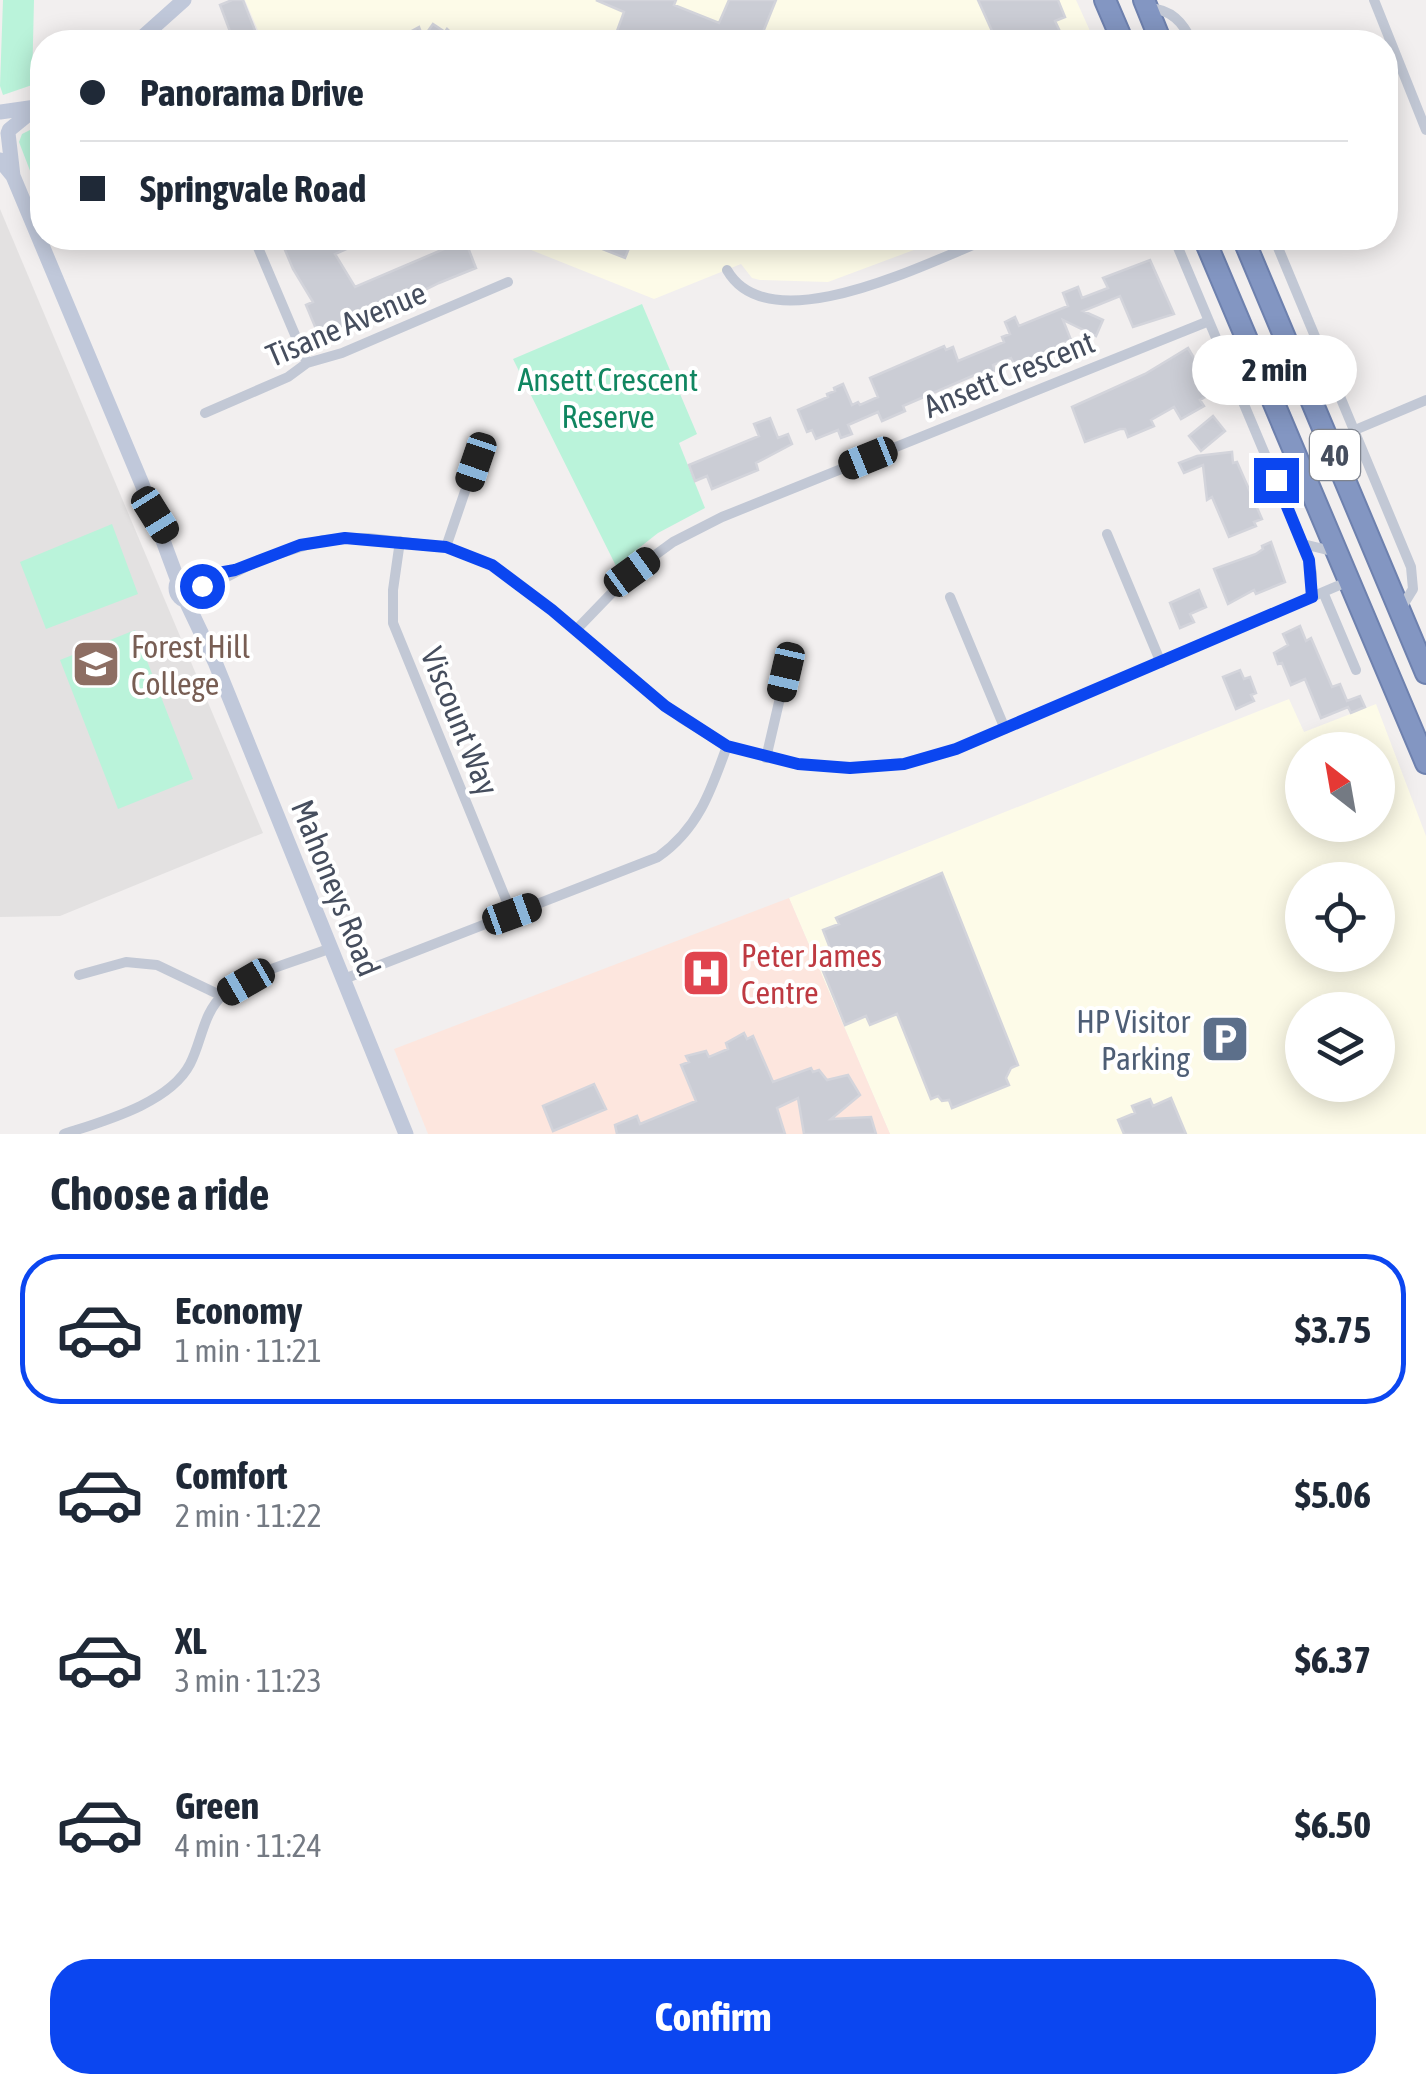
<!DOCTYPE html>
<meta charset="utf-8">
<style>
body{margin:0;font-family:"Asap Condensed",sans-serif;background:#f2f2f3;color:#1f2937;height:100vh;display:flex;flex-direction:column;font-size:38px;white-space:nowrap}
*{box-sizing:border-box;margin:0}
p{font-size:32px;color:#747a83}
.icon{flex:none;width:55px;height:55px;fill:none;stroke:currentColor;stroke-width:2;stroke-linecap:round;stroke-linejoin:round}
.map{position:relative;height:1134px;overflow:hidden}
.side{display:flex;flex-direction:column;background:#fff;flex:1}
.side>*{flex:none}
.banner{position:absolute;left:30px;top:30px;width:1368px;height:220px;border-radius:40px;box-shadow:0 5px 25px #0003;display:grid;align-content:center;height:220px;padding:0 50px;background:#fff}
.needle{width:65px;rotate:329deg}
.controls{position:absolute;left:1285px;top:732px;display:grid;gap:20px}
.controls a{display:grid;place-items:center;width:110px;height:110px;border-radius:50%;background:#fff;box-shadow:0 5px 25px #0003;font-size:50px}
.end{position:absolute;width:45px;height:45px;margin:-22px;border:12px solid #0b46f0;background:#fff;box-shadow:0 0 0 5px #fff}
.from{border-radius:50%}
.bubble{position:absolute;height:70px;border-radius:35px;background:#fff;box-shadow:0 5px 25px #0003;font-size:32px;font-weight:700;line-height:70px;text-align:center}
.car{position:absolute;width:30px;height:60px;margin:-30px -15px;border-radius:12px;box-shadow:0 0 8px 2px #0007;background:linear-gradient(#222 24%,#8ab4d8 0 40%,#222 0 76%,#8ab4d8 0 86%,#222 0)}
.banner b{display:flex;align-items:center;gap:35px;height:95px;font-size:38px}
.banner b+b{border-top:2px solid #e0e1e3}
.banner i{width:25px;height:25px;background:#1f2937}
ul{padding:0;list-style:none}
li{display:flex;align-items:center;gap:30px;height:150px;margin:0 20px 15px;padding:0 30px;border:5px solid transparent;border-radius:40px}
li div{flex:1}
li b{display:block;font-size:38px}
li em{font-style:normal;font-weight:700}
li.active{border-color:#0b46f0}
li>.icon{width:90px;height:90px;stroke-width:1.5}
h2{padding:0 50px;font-size:45px;line-height:120px}
.button{display:flex;gap:20px;margin-top:auto;padding:20px 50px}
.button a{flex:1;height:115px;border-radius:40px;background:#0b46f0;color:#fff;font-size:40px;font-weight:700;line-height:115px;text-align:center}
.map>svg:first-child{display:block}
.commercial{fill:#fdfbe8;fill-rule:evenodd}
.education{fill:#e3e1e1}
.medical{fill:#fde6de}
.green{fill:#baf3da}
.building{fill:#cbcdd5;stroke:#d3d4db;stroke-width:2.5}
.lines{fill:none;stroke-linecap:round;stroke-linejoin:round}
.highway-casing{stroke:#6e81ae;stroke-width:24}
.street{stroke:#c2c8d5;stroke-width:10}
.secondary{stroke:#c0c8da;stroke-width:15}
.highway{stroke:#8396c2;stroke-width:20}
.route{stroke:#0b46f0;stroke-width:12}
.labels{text-anchor:middle;dominant-baseline:central;stroke-width:8;stroke-linejoin:round;paint-order:stroke}
.shield{fill:#fff;stroke:#7e838e;stroke-width:2.5}
.shield-label{font-size:30px;font-weight:bold;fill:#464e5e}
.street-label{font-size:32px;fill:#464e5e;stroke:#fff}
.park-label{font-size:32px;fill:#108660;stroke:#fff}
.education-label{font-size:32px;fill:#785e54;stroke:#fff;text-anchor:start}
.health-label{font-size:32px;fill:#be3a42;stroke:#fff;text-anchor:start}
.service-label{font-size:32px;fill:#4e5e75;stroke:#fff;text-anchor:end}
</style>
<div class="map">
<svg width="1426" height="1134" viewBox="0 0 1426 1134">
<rect width="100%" height="100%" fill="#f2efef"/>
<!-- commercial -->
<path class="commercial" d="M245 0H1076L1095 42H263Z
M501 238H946L828 282 760 280 752 278 741 264 654 299Z
M1289 699 1304 732 1376 704 1426 836V1134H890L789 898ZM1302 750H1378V825H1302ZM1302 880H1378V955H1302ZM1302 1010H1378V1085H1302Z"/>
<!-- education -->
<path class="education" d="M0 209 263 833 60 916 0 917Z"/>
<!-- medical -->
<path class="medical" d="M789 898 890 1134H428L394 1049Z"/>
<!-- green -->
<path class="green" d="M3 0H34L32 85 3 95 0 86Z
M42 124V202L19 142 22 134Z
M642 304 697 434 679 443 705 508 658 533 616 566 513 359Z
M112 524 138 594 46 629 20 562Z
M135 630 193 779 118 809 60 660Z"/>
<!-- building -->
<path class="building" d="M232 0H243L256 33 234 42 220 5Z
M596 0H676L674 5 719 23 729 0H776L759 42H613L624 12Z
M978 0H1058L1065 17 1055 21 1065 42H1031L1027 34 1009 42H997Z
M433 24 445 32 447 29 461 42H407L408 33 419 27 423 38Z
M280 238H371L335 254 355 287 465 240 476 268 439 283 409 298 410 302 370 313 319 336 306 305 313 302 293 269Z
M575 238H633L625 258Z
M1150 260 1174 314 1133 327 1120 296 1083 311 1103 320 1096 336 1063 320 1071 340 1059 345 1060 348 1015 366 1011 358 993 365 996 374 980 381 977 374 903 406 905 411 882 421 878 412 848 425 852 434 841 438 838 430 816 439 812 430 807 432 798 410 828 397 827 394 835 391 834 388 843 384 852 405 858 402 860 405 878 397 870 378 944 346 946 350 953 347 958 361 1004 342 1002 337 1010 334 1005 322 1015 317 1019 326 1068 306 1063 293 1078 287 1082 298 1108 288 1103 278Z
M1188 348 1214 392 1200 400 1204 406 1181 419 1174 407 1151 420 1154 426 1128 437 1125 429H1120L1085 442 1072 407 1145 374Z
M1213 416 1225 431 1201 451 1189 436Z
M770 418 778 438 788 434 792 444 756 463 758 470 712 489 707 476 695 481 689 465 759 436 754 424Z
M1232 452 1233 463 1237 462 1262 519 1254 522 1256 526 1229 537 1212 497 1207 500 1203 465 1184 473 1179 463 1197 456Z
M1271 542 1285 582 1256 594 1254 590 1228 604 1214 569 1256 554 1263 549 1262 546Z
M1199 590 1206 607 1190 614 1194 622 1180 628 1170 603Z
M1300 626 1306 641 1311 638 1332 687 1340 684 1347 701 1360 696 1365 707 1351 713 1348 707 1321 718 1305 679 1291 685 1282 663 1278 664 1274 653 1288 645 1283 634Z
M1240 670 1244 679 1250 677 1256 693 1251 695 1254 701 1236 709 1223 677Z
M942 873 1018 1065 1011 1068 1006 1078 1009 1085 952 1108 949 1100 942 1101 938 1096 931 1099 897 1014 870 1025 866 1016 845 1025 816 954 830 948 823 930 839 924 836 918Z
M744 1033 747 1039 753 1036 773 1082 811 1068 813 1072 819 1070 827 1080 848 1075 860 1095 831 1119 871 1117 876 1134H804L798 1098 777 1108 785 1134H617L615 1125 637 1116 640 1124 696 1101 681 1065 689 1062 686 1056 706 1051 709 1057 728 1049 726 1043Z
M594 1084 606 1109 553 1131 543 1106Z
M1171 1098 1186 1134H1124L1118 1120 1135 1113 1132 1106 1150 1099 1153 1106Z"/>
<g class="lines">
<!-- highway casing -->
<g class="highway-casing">
<path id="highway" d="M1105 0 1123 42
M1144 0 1161 42
M1204 238 1426 763
M1243 238 1426 673"/>
</g>
<!-- street -->
<path class="street" d="M1374 0 1426 130
M1148 8C1171 9 1183 22 1192 42
M254 238 307 363
M1174 238 1307 554 1312 573V597
M1274 238 1411 567 1413 589 1400 610
M727 270C770 345 930 261 990 238
M205 413 288 377 307 363 342 353 508 282
M1355 430 1426 400
M1107 534 1161 663
M400 541 393 590V623L512 914
M1303 544 1336 552
M446 547 475 462
M196 577 234 570
M202 590 259 560 323 540 368 538 446 547 492 565 552 610 681 718 727 746 798 764 851 768 904 764 956 749 1349 581
M1323 592 1356 670
M950 597 1005 729
M576 630 632 572 673 542 722 517 1209 321
M766 758 786 672
M79 975 126 962 157 965 222 996
M344 979 658 857C698 829 711 791 727 746
M64 1134C104 1121 170 1103 190 1064 202 1041 203 1012 224 994 253 971 298 961 331 948"/>
<!-- secondary -->
<path class="secondary" d="M137 42 184 0
M0 112 36 107
M9 130 42 103
M8 133 13 176
M0 160 13 176 142 484 178 581
M176 588a13 13 0 1 1 26 0a13 13 0 1 1-26 0Z
M186 601 215 662 406 1134"/>
<!-- highway -->
<use href="#highway" class="highway"/>
</g>
<g class="lines">
<!-- route -->
<path class="route" d="M202 586 196 577 235 570 300 545 345 538 446 547 492 565 552 610 665 706 727 746 798 764 850 768 904 764 956 749 1312 597 1309 560 1276 480"/>
</g>
<!-- icons -->
<defs>
<g id="school-square" transform="scale(2.5)"><rect x="-9" y="-9" width="18" height="18" rx="4" fill="#8d6e63" stroke="#fff"/><path d="M0-5L7-2L0 1L-7-2ZM-4 1L0 2.5L4 1V4Q0 6-4 4Z" fill="#fff"/></g>
<g id="hospital-square" transform="scale(2.5)"><rect x="-9" y="-9" width="18" height="18" rx="4" fill="#e0444e" stroke="#fff"/><path d="M-5-5h3v3.5h4V-5h3V5h-3V1.5h-4V5h-3Z" fill="#fff"/></g>
<g id="parking-square" transform="scale(2.5)"><rect x="-9" y="-9" width="18" height="18" rx="4" fill="#5c6f8a" stroke="#fff"/><path d="M-3.5-5.5H1a3.5 3.5 0 0 1 0 7H-1V5.5H-3.5ZM-1-3.4V-.6H.8a1.4 1.4 0 0 0 0-2.8Z" fill="#fff"/></g>
</defs>
<g fill-rule="evenodd">
<use href="#school-square" x="96" y="664"/>
<use href="#hospital-square" x="706" y="973"/>
<use href="#parking-square" x="1225" y="1039"/>
</g>
<g class="labels">
<!-- shield labels -->
<rect class="shield" x="1310" y="430" width="50" height="50" rx="8"/>
<g class="shield-label">
<text x="1335" y="455">40</text>
</g>
<!-- street labels -->
<g class="street-label">
<text transform="translate(346 324) rotate(-23)">Tisane Avenue</text>
<text transform="translate(1009 374) rotate(-22)">Ansett Crescent</text>
<text transform="translate(460 721) rotate(68)">Viscount Way</text>
<text transform="translate(336 888) rotate(68)">Mahoneys Road</text>
</g>
<!-- park labels -->
<g class="park-label">
<text x="608" y="379">Ansett Crescent<tspan x="608" dy="37">Reserve</tspan></text>
</g>
<!-- education labels -->
<g class="education-label">
<text x="131" y="646">Forest Hill<tspan x="131" dy="37">College</tspan></text>
</g>
<!-- health labels -->
<g class="health-label">
<text x="741" y="955">Peter James<tspan x="741" dy="37">Centre</tspan></text>
</g>
<!-- service labels -->
<g class="service-label">
<text x="1190" y="1021">HP Visitor<tspan x="1190" dy="37">Parking</tspan></text>
</g>
</g>
</svg>
<div class="controls">
<a><svg class="needle" viewBox="-14 -14 28 28"><path d="M0-13l5 13h-10z" fill="#e53935"/><path d="M0 13l5-13h-10z" fill="#747a83"/></svg></a>
<a><svg class="icon" aria-label="locate" viewBox="0 0 24 24"><circle cx="12" cy="12" r="6"/><path d="M12 2v4M12 18v4M2 12h4M18 12h4"/></svg></a>
<a><svg class="icon" aria-label="layers" viewBox="0 0 24 24"><path d="M12 4l9 5-9 5-9-5zM3 14l9 5 9-5"/></svg></a>
</div>
<i class="end from" style="left:202px;top:586px"></i>
<i class="end" style="left:1276px;top:480px"></i>
<div class="bubble" style="left:1192px;top:335px;width:165px">2 min</div>
<i class="car" style="left:868px;top:458px;rotate:248deg"></i>
<i class="car" style="left:476px;top:462px;rotate:199deg"></i>
<i class="car" style="left:155px;top:515px;rotate:148deg"></i>
<i class="car" style="left:632px;top:572px;rotate:54deg"></i>
<i class="car" style="left:786px;top:672px;rotate:193deg"></i>
<i class="car" style="left:512px;top:914px;rotate:70deg"></i>
<i class="car" style="left:246px;top:982px;rotate:240deg"></i>
<div class="banner">
<b><i class="from"></i>Panorama Drive</b>
<b><i></i>Springvale Road</b>
</div>
</div>
<section class="side">
<h2>Choose a ride</h2>
<ul>
<li class="active"><svg class="icon" aria-label="car" viewBox="0 0 24 24"><path d="M5 17H2v-5l4-1 3-4h7l3 4 3 1v5h-3M9 17h6M6 11h13"/><circle cx="7" cy="17" r="2"/><circle cx="17" cy="17" r="2"/></svg><div><b>Economy</b><p>1 min · 11:21</p></div><em>$3.75</em></li>
<li><svg class="icon" aria-label="car" viewBox="0 0 24 24"><path d="M5 17H2v-5l4-1 3-4h7l3 4 3 1v5h-3M9 17h6M6 11h13"/><circle cx="7" cy="17" r="2"/><circle cx="17" cy="17" r="2"/></svg><div><b>Comfort</b><p>2 min · 11:22</p></div><em>$5.06</em></li>
<li><svg class="icon" aria-label="car" viewBox="0 0 24 24"><path d="M5 17H2v-5l4-1 3-4h7l3 4 3 1v5h-3M9 17h6M6 11h13"/><circle cx="7" cy="17" r="2"/><circle cx="17" cy="17" r="2"/></svg><div><b>XL</b><p>3 min · 11:23</p></div><em>$6.37</em></li>
<li><svg class="icon" aria-label="car" viewBox="0 0 24 24"><path d="M5 17H2v-5l4-1 3-4h7l3 4 3 1v5h-3M9 17h6M6 11h13"/><circle cx="7" cy="17" r="2"/><circle cx="17" cy="17" r="2"/></svg><div><b>Green</b><p>4 min · 11:24</p></div><em>$6.50</em></li>
</ul>
<div class="button"><a>Confirm</a></div>
</section>
